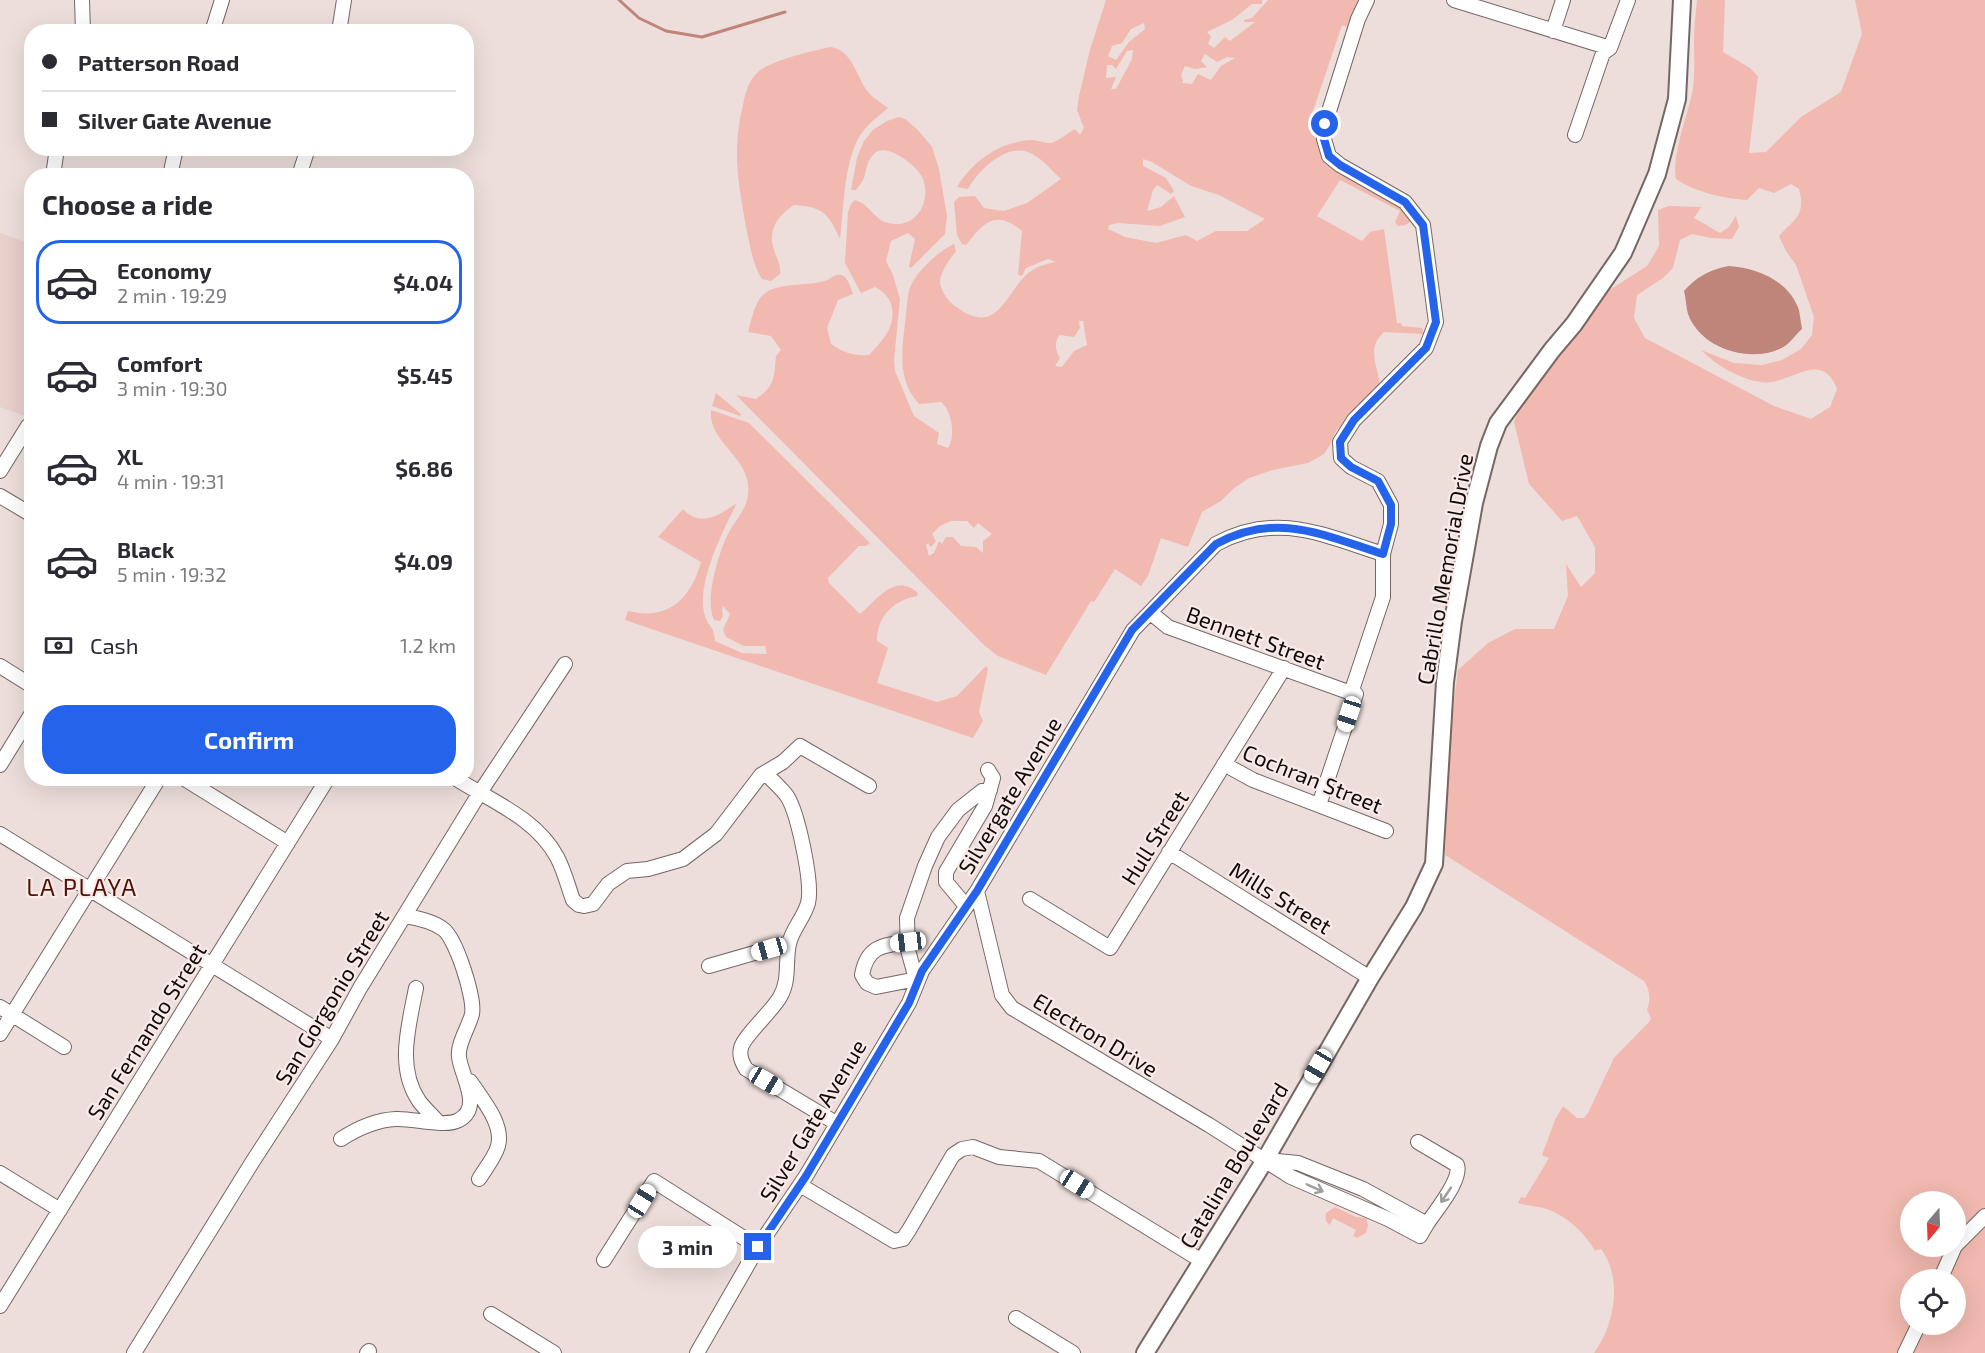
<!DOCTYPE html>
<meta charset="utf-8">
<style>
body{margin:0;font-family:"Exo 2",sans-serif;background:#f7f7f7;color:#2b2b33;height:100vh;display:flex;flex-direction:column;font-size:22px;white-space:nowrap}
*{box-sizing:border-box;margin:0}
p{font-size:20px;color:#7c7c81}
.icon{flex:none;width:33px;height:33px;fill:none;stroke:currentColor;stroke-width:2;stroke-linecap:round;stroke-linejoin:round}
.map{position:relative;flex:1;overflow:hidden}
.panel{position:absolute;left:24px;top:168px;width:450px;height:618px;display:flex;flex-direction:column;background:#fff;border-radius:24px;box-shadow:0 6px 24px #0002}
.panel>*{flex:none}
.guide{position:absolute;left:24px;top:24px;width:450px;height:132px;border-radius:24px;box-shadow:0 6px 24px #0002;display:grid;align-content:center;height:132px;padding:0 18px;background:#fff}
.needle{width:39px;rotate:199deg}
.fabs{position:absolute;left:1900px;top:1191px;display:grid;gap:12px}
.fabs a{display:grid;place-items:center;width:66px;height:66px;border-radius:50%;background:#fff;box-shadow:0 6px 24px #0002;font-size:30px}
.end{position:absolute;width:27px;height:27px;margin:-14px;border:8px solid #2563eb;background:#fff;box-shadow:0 0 0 3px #fff}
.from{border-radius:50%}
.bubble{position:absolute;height:42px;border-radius:21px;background:#fff;box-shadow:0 6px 24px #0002;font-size:20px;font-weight:700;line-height:42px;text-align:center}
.car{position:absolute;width:18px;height:36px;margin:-18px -9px;border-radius:8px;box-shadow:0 0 4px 2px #0007;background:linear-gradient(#fff 24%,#345 0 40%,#fff 0 76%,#345 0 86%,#fff 0)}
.guide b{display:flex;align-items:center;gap:21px;height:57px;font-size:22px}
.guide b+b{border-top:2px solid #e1e1e2}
.guide i{width:15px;height:15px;background:#2b2b33}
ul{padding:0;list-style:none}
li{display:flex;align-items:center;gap:18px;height:84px;margin:0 12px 9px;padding:0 6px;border:3px solid transparent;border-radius:24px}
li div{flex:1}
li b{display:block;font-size:22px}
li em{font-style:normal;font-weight:700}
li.active{border-color:#2563eb}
li>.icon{width:54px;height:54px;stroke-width:1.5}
h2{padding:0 18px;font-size:27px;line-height:72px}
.pay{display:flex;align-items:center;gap:15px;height:66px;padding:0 18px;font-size:22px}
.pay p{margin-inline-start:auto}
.primary-button{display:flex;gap:12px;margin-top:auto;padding:12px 18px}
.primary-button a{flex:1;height:69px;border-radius:24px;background:#2563eb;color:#fff;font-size:24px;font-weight:700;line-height:69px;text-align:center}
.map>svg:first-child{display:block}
.built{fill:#e8d0cb}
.green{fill:#f1b9af;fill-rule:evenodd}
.water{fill:#bf847a}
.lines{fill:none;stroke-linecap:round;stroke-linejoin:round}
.stream{stroke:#bf847a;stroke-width:3}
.minor-casing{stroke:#746764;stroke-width:16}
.major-casing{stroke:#746764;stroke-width:20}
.minor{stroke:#fff;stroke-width:14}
.major{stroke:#fff;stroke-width:16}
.oneway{stroke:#9f9d9d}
.route{stroke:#2563eb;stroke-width:8}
.labels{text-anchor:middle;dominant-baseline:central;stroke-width:4.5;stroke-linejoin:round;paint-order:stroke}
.street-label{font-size:22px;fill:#100b0a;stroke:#faebe8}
.neighbourhood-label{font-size:24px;letter-spacing:1.5px;fill:#530f07;stroke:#faebe8}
</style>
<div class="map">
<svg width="1985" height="1353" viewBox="0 0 1985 1353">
<rect width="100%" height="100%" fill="#eddedb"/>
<!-- built -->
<path class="built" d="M0 233 31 244V418L0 407Z"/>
<!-- green -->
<path class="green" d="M1106 0H1262V4H1252L1232 20 1207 32 1211 36 1208 44 1214 48 1225 37 1230 41 1255 22H1244V20L1252 18 1268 0H1361L1351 28 1342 25 1308 126 1320 130 1322 144 1399 206 1411 219C1409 226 1404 225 1398 226L1395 222 1400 211 1340 180 1317 216 1362 241 1370 232 1384 229 1397 323H1401L1402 326 1422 328 1424 334 1384 332C1367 348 1376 361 1380 384L1335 432 1330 445 1324 454 1308 463 1273 470 1249 478 1233 489 1221 501 1202 512 1188 547 1161 538 1148 576 1141 586 1115 569 1094 602 1091 601 1046 675 998 656 984 645 736 395 756 399C775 386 774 378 776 356L781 350 771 336 748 332C751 322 754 305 761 297 775 281 805 287 824 281 830 280 835 273 841 275 848 276 851 289 853 294L838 300 827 328 831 344C844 353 854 356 869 355 883 340 897 326 891 304 888 296 883 291 875 287L861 293 845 263 848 212 851 204 855 200C871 204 874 223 894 224 918 226 931 200 923 179 919 167 887 142 875 153 866 161 867 169 864 178 862 182 859 186 856 190H851L857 158 864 141 873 130 887 121 899 117 905 119 917 129 932 147 939 169 947 216 945 234 911 268 909 266 915 239 908 233 891 241 886 261 893 275 900 299 894 360 895 371 914 416 939 433 937 444 948 448C956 436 952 411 941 402L919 404C896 379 902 348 906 316 907 306 907 294 911 285 919 269 939 251 954 244L956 251C950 259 940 272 940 283 941 291 948 301 955 306 996 337 1003 298 1026 275 1034 267 1045 264 1056 262L1048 259 1026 268 1022 276 1018 275 1022 231C995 209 984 222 966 245L962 244 957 235 954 202 959 197 975 196 984 208 1004 211 1027 203 1061 179C1051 170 1041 157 1028 152 1005 144 978 171 968 189L957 187C973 161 999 142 1031 140 1037 140 1043 143 1050 143 1057 142 1068 133 1075 129L1080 135 1084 128 1077 110 1079 96 1090 50ZM1144 23 1145 29 1129 42 1116 60 1108 56 1112 46 1122 43 1131 29ZM1133 50 1132 59 1116 89H1111L1116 77 1106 78 1107 65H1112L1116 69 1127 51ZM1205 54 1217 62 1227 57 1235 58 1221 66 1211 80 1198 74 1192 84 1182 83 1183 81 1181 75 1185 66 1195 69 1207 67 1201 61ZM1143 159 1152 162 1191 186 1219 195 1265 219 1247 231H1216L1197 241 1186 235 1156 243 1125 237 1108 229 1109 225 1118 223 1160 226 1185 217 1174 196 1161 207 1147 211 1153 190 1157 185 1171 194 1174 191 1166 178 1143 166ZM1079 321H1083L1087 345 1074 351 1062 367 1055 366 1060 358C1055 351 1054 341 1060 335L1074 337 1080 328ZM951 521H967L974 528 978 523 992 534 983 541V553L976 547 961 546 953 537H946L942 544 939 541 934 553 929 556 926 545 928 543 931 547 936 541 932 534 940 526Z
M1697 0H1725L1723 52 1750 68 1758 76 1749 153 1766 152 1801 117 1841 92 1862 34 1855 0H1985V1212L1956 1240V1202H1911V1246L1952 1247 1936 1279 1911 1280V1324L1914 1325 1900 1353H1594C1615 1325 1623 1278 1601 1249L1595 1251C1584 1232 1568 1217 1547 1209 1538 1206 1528 1206 1518 1203L1521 1197 1525 1198 1549 1158 1542 1155 1555 1120 1563 1106 1577 1118H1584L1588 1113 1614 1058 1649 1022 1651 1018 1647 1010C1651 999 1650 991 1644 981L1445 855 1450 735 1458 670 1488 643 1515 629H1554L1568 596 1566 564 1581 587 1595 573V547L1577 516 1562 521 1529 484 1514 422 1519 410 1608 291 1647 266 1659 246 1658 210 1669 206 1701 207 1694 218 1720 233 1729 227 1736 216 1739 227 1732 239 1711 238 1692 234 1680 240 1673 268 1663 278 1637 295 1634 318 1645 338 1774 406 1811 419 1830 407 1837 389C1821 347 1789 387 1761 382 1739 379 1716 365 1701 350L1734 363 1762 365 1782 360 1801 349 1812 335 1814 317 1796 265 1786 251 1779 236C1795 219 1806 215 1799 189L1791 184 1774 193 1759 188 1747 200C1726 199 1694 192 1676 179 1671 155 1689 113 1693 88 1695 71 1694 55 1694 37 1694 25 1696 12 1697 0Z
M831 47C854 51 856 78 869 93 874 99 882 103 888 108 880 115 870 122 864 130 844 153 844 208 840 239 828 213 823 207 794 205 778 216 767 229 774 250 777 259 781 264 780 274L771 281 762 279C752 264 750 244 746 227 738 181 732 151 743 105 745 93 749 80 758 72 769 61 815 50 831 47Z
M716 393 741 414 740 416 712 406Z
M711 410 749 423 870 543 866 546H859L828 578 829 583 860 614C877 600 895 572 918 593L917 596C894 600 877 616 877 641L888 648 877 683 937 702 957 696 986 666 988 669 979 712 983 721 973 738 625 620 628 611C668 621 691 599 701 562L658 537 683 509C700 528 720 515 737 503 723 530 695 586 705 616 708 627 714 625 715 641L742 653 767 654 765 646H744L726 637 723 630 730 614 723 606 722 610 723 616 720 621 714 620C704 600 719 551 729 532 735 521 744 512 747 500 757 458 708 446 711 410Z
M1335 1207 1356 1217 1366 1218 1368 1225 1366 1233 1357 1238 1353 1236 1356 1230 1333 1218 1330 1225C1325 1222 1325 1218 1326 1213Z
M1985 1219V1353H1908L1921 1325 1956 1324V1280L1943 1279 1953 1258Z"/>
<!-- water -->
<path class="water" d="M1729 266C1758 268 1789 281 1799 310 1800 316 1801 323 1802 329 1796 334 1791 342 1785 346 1754 365 1701 350 1688 314 1686 307 1686 298 1684 291 1698 276 1709 270 1729 266Z"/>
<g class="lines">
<!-- stream -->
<path class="stream" d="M619 0 639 18 666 31 702 37 785 12"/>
<!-- minor casing -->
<g class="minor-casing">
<path id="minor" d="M82 0 83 32
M1454 0 1610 48
M1553 31 1563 0
M212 32 222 0
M339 32 344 0
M1575 135 1603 53 1610 48 1628 0
M53 176 57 148
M170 176 176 148
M299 176 308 148
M0 471 28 426
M0 496 32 515
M1151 613 1168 627 1351 693
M0 666 32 686
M1224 764 1253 780 1386 831
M0 765 32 713
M765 773C772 780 781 788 787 796 798 813 813 884 808 903 804 918 792 929 789 944 785 962 790 980 780 997 773 1010 743 1037 741 1048 739 1056 742 1062 746 1069L836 1123
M183 778 288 843
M455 778C491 801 536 818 557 857 564 870 568 886 573 900L579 905 584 906 593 904 608 884 627 871 648 869 683 859 716 834 761 775 783 762 800 746 869 786
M1319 805 1356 694 1351 693 1383 597V554L1391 524V505L1378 481 1351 467 1341 458 1340 442 1354 420 1426 348 1436 322 1423 225 1405 202 1340 165 1329 156 1324 139 1325 124 1358 19 1367 0
M0 834 332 1039
M1169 852 1370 978
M977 891 1002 995 1012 1008 1209 1125 1291 1177 1388 1219 1420 1236 1427 1224
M1030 899 1110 948 1284 668
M966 906 946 882V872L985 806 993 778 988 770
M908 942C883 945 867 946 862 975L867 983 876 987 917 979
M709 966 789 943
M917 983 908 950 907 918 925 866 938 837 958 810 982 791 990 790
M416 988C409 1025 396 1067 419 1101 424 1108 432 1115 438 1122
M0 1007 64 1047
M0 1034 159 778
M470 1081C482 1099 504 1124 498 1146 495 1157 485 1169 479 1179
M341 1139C358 1128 375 1120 396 1119 413 1118 445 1128 459 1120 483 1107 461 1076 459 1057 457 1044 469 1027 472 1014 475 998 456 938 443 929 432 921 418 918 405 916
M1267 1160 1298 1163 1363 1189 1427 1224C1436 1210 1462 1180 1457 1165L1418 1142
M0 1173 60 1210
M800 1185 894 1241 903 1239 909 1230 953 1155 962 1149 973 1147 999 1157 1039 1161 1202 1261
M1956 1245 1985 1216
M604 1260 654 1181 758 1247
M1940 1280 1955 1246
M0 1306 328 778
M491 1314 554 1353
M1016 1318 1073 1353
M134 1353 253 1161 332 1039 360 988 479 794 565 664
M367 1353 369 1351
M697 1353 758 1247 806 1176 909 1003 922 971 977 891 1133 630 1216 544C1277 511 1323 535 1383 554
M1905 1353 1919 1324"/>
</g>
<!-- major casing -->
<g class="major-casing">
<path id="major" d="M1145 1353 1265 1160 1370 978 1414 907 1434 864 1445 682 1453 621 1474 503 1489 446 1498 423 1552 350 1574 324 1623 253 1630 237 1657 174 1677 99 1682 0"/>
</g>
<!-- minor -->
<use href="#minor" class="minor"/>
<!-- major -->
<use href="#major" class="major"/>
</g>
<!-- one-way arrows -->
<defs><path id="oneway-shaft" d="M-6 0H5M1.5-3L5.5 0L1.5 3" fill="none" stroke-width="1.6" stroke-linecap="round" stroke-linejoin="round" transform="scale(1.5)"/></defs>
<g class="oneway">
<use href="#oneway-shaft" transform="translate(1315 1188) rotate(24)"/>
<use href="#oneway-shaft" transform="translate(1446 1195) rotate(124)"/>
</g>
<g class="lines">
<!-- route -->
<path class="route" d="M758 1247 806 1176 909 1003 922 971 977 891 1132 630 1216 544C1277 511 1323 535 1383 554L1391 524V505L1378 481 1351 467 1341 458 1340 442 1354 420 1426 348 1436 322 1423 225 1405 202 1340 165 1329 156 1324 139 1325 124"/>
</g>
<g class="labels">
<!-- street labels -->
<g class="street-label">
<text transform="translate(1444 569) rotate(-80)">Cabrillo Memorial Drive</text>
<text transform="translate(1256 637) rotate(20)">Bennett Street</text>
<text transform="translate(1313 778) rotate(22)">Cochran Street</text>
<text transform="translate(1009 795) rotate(-59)">Silvergate Avenue</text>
<text transform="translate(1154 837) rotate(-58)">Hull Street</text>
<text transform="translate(1281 897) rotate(32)">Mills Street</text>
<text transform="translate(331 997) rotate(-59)">San Gorgonio Street</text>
<text transform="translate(146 1031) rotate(-58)">San Fernando Street</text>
<text transform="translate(1096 1034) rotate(31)">Electron Drive</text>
<text transform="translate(812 1120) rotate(-59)">Silver Gate Avenue</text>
<text transform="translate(1233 1165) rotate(-59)">Catalina Boulevard</text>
</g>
<!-- neighbourhood labels -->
<g class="neighbourhood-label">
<text x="82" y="886">LA PLAYA</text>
</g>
</g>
</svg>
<div class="fabs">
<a><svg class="needle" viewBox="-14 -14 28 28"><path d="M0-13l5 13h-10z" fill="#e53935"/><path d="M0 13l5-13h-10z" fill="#7c7c81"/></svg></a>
<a><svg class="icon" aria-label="locate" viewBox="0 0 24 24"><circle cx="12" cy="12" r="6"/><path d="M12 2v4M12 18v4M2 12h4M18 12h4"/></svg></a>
</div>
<i class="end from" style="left:1325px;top:124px"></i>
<i class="end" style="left:758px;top:1247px"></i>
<div class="bubble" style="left:638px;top:1226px;width:99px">3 min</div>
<i class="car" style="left:1349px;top:714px;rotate:198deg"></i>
<i class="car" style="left:908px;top:942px;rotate:263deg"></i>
<i class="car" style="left:769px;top:949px;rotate:254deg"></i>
<i class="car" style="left:1318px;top:1066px;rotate:210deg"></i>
<i class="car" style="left:766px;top:1081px;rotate:121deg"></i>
<i class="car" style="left:1077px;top:1184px;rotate:122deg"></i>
<i class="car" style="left:642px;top:1201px;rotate:32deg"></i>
<div class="guide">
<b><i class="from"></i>Patterson Road</b>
<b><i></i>Silver Gate Avenue</b>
</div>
<section class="panel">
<h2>Choose a ride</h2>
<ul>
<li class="active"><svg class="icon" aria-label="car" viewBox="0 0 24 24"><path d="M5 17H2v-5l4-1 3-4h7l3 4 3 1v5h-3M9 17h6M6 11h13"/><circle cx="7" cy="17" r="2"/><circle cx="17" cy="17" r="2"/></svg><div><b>Economy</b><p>2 min · 19:29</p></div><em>$4.04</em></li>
<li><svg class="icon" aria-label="car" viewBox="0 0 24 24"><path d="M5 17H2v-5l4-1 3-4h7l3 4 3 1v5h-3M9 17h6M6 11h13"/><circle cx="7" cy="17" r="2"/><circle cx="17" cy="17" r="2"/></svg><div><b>Comfort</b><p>3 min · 19:30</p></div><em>$5.45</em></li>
<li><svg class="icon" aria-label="car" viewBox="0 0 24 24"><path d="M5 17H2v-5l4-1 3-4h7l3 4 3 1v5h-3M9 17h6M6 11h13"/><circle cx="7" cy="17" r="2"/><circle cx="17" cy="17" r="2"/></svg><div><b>XL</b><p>4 min · 19:31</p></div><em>$6.86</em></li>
<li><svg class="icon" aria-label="car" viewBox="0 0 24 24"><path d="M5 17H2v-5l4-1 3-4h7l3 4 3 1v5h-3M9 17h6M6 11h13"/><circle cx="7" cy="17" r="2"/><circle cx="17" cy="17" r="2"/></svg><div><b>Black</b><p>5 min · 19:32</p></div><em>$4.09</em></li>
</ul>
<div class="pay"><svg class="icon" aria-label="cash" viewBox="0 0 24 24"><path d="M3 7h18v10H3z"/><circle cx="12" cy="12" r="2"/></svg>Cash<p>1.2 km</p></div>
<div class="primary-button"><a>Confirm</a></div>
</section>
</div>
